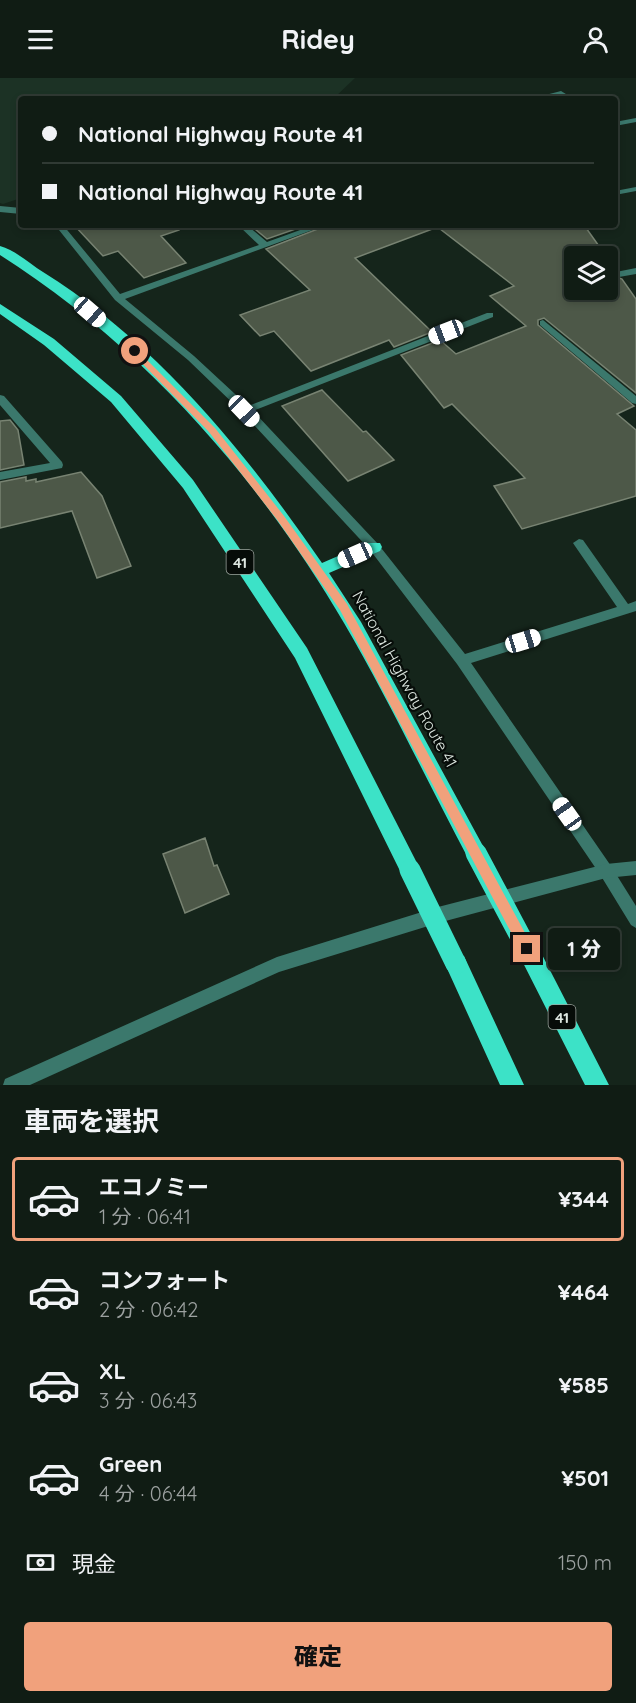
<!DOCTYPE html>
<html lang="ja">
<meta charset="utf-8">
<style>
body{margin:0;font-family:Quicksand,"Noto Sans JP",sans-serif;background:#19251d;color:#f1f3f6;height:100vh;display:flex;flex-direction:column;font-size:22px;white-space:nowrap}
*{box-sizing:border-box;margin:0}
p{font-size:20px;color:#9ca1a0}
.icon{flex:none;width:33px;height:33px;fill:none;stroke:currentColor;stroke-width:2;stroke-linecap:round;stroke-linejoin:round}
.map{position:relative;height:1007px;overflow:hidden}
.sheet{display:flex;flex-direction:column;background:#101c14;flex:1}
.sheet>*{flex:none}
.guide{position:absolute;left:18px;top:18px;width:600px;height:132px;border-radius:6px;box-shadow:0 3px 9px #0003,0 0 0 2px #303a34;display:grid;align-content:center;height:132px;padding:0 24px;background:#101c14}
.buttons{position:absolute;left:564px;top:168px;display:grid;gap:12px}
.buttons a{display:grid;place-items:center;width:54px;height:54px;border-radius:6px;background:#101c14;box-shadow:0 3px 9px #0003,0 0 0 2px #303a34;font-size:30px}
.end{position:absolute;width:27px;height:27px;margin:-14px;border:8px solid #f1a17c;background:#111;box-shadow:0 0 0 3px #111}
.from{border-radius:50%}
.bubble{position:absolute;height:42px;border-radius:6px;background:#101c14;box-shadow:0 3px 9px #0003,0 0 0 2px #303a34;font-size:20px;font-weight:800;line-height:42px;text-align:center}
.car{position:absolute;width:18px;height:36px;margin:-18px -9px;border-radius:8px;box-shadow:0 0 4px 2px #0007;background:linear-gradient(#fff 24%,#345 0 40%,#fff 0 76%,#345 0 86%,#fff 0)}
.guide b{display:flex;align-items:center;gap:21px;height:57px;font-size:22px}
.guide b+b{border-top:2px solid #303a34}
.guide i{width:15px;height:15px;background:#f1f3f6}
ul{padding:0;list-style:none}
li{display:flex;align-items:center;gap:18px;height:84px;margin:0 12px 9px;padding:0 12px;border:3px solid transparent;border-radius:6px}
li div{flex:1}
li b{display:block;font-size:22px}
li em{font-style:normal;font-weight:800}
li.on{border-color:#f1a17c}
li>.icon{width:54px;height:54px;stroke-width:1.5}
h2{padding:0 24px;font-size:27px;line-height:72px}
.pay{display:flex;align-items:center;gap:15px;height:66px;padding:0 24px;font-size:22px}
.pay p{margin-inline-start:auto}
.action{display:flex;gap:12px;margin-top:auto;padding:12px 24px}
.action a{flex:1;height:69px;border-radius:6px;background:#f1a17c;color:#111;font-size:24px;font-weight:800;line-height:69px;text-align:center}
header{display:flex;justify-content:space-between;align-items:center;height:78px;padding:0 24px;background:#101c14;font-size:27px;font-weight:800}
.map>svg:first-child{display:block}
.built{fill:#1c3225}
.building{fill:#4d5848;stroke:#788372;stroke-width:1.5}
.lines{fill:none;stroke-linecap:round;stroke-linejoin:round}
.minor{fill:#3b786c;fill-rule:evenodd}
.tertiary{fill:#3b786c;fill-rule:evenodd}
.trunk{fill:#3ce2c7;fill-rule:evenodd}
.trunk-bridge{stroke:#3ce2c7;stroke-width:21}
.route{fill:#f1a17c}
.labels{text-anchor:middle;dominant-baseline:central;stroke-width:4.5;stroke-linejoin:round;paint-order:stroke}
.shield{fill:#060c08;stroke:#9ca59f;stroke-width:1.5}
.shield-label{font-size:15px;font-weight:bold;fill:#dde7e0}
.street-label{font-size:16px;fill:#dde7e0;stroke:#060c08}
</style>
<header><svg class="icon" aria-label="menu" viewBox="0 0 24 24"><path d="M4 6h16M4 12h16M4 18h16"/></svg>Ridey<svg class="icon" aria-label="person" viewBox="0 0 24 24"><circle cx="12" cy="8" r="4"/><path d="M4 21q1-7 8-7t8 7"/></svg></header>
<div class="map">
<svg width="636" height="1007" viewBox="0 0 636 1007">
<rect width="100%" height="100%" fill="#15251b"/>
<!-- built -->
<path class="built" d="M0 0H355L333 21H21V120L3 126 0 125Z"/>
<!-- building -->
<path class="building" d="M74 147H178L179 152 161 158 186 185 144 200 118 173 103 178Z
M250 147H307L267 161Z
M328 147H434L435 150 355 180 432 254 394 269 389 262 311 293 274 253 260 258 240 237 310 212 266 171Z
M435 147H584L606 178H574V212H608V180L616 192 614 198 622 201 636 221V315L544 240 538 242V247L634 328 617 336 636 352V418L522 451 494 408 525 400 452 326 444 330 401 277 440 262 456 276 526 248 490 218 514 208Z
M322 312 363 354 366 353 394 382 348 403 282 328Z
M10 342 18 352 24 387 0 392V343Z
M81 394 102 418 131 488 97 500 72 433 0 450V404L26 399V403L36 401V404Z
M205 760 214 788 217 787 229 816 185 835 163 776Z"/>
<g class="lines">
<!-- minor -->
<path class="minor" d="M561 13 574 21H565L560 17 544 21H530Z
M442 19H449L453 21H441Z
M636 40V44L615 48V44Z
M636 109V113L615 117V113Z
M0 128 21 130V136L0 134Z
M55 147H63L120 216 259 167 238 147H247L267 164 314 147H326L125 221 194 278 248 328 487 235H493V239L253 333 378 466 465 576 617 529 575 468 573 465 579 461 583 462 628 526 636 523V533L471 585 611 788 636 828V850L631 847 601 798 457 586 370 472 242 334 188 282 115 222Z
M636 190V196L619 199 615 196 616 194Z
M543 242 636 318V326L632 325 540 247V243Z
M0 317 4 318 62 384 63 387 62 390 0 402V394L50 385 0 327Z"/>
<!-- tertiary -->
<path class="tertiary" d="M636 783V797L606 800 438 845 279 894 30 1007H3L5 1001 277 879 438 829 606 786Z"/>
<!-- trunk -->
<path class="trunk" d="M0 168C15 172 30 186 43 194 156 264 247 376 322 485L368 465H380L382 469 380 473 329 495 361 544 483 768 486 775 483 782 476 785 469 782C427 703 389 622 344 545 259 400 143 268 0 177Z
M0 226 54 261 121 318 193 402 307 570 417 785 420 792 417 799 410 802 403 799 295 580 183 410 111 324 44 267 0 236Z
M527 860 535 863 609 1007H585L516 871 519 863Z
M456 875 464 878 524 1007H500L445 886 448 878Z"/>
<!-- trunk-bridge -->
<path class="trunk-bridge" d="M476 775 527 871
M410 792 456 886"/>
</g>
<!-- route -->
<path class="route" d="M132 272H137L215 350 284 438 347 526 531 866V875H522L340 532 278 443 209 354 132 275Z"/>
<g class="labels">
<!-- shield labels -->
<g class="shield">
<rect x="226.5" y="472" width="27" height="24" rx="4.5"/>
<rect x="548.5" y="927" width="27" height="24" rx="4.5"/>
</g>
<g class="shield-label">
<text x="240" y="484">41</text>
<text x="562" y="939">41</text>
</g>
<!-- street labels -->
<g class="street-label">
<text transform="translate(405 601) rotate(61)">National Highway Route 41</text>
</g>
</g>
</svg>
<div class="buttons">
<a><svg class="icon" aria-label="layers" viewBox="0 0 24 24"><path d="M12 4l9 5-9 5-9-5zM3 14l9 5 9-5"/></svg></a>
</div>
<i class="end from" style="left:135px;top:273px"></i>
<i class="end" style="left:527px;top:871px"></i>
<div class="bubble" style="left:548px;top:850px;width:72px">1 分</div>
<i class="car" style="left:90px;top:234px;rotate:131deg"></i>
<i class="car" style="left:446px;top:254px;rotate:249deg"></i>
<i class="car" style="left:244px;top:333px;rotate:136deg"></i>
<i class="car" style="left:355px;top:477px;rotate:246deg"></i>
<i class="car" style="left:523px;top:563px;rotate:73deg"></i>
<i class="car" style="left:567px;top:736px;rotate:325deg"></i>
<div class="guide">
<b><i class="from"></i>National Highway Route 41</b>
<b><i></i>National Highway Route 41</b>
</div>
</div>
<section class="sheet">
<h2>車両を選択</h2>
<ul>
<li class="on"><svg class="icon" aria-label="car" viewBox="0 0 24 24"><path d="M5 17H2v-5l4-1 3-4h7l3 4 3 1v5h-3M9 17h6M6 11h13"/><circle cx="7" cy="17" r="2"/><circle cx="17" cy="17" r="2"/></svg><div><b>エコノミー</b><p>1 分 · 06:41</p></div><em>¥344</em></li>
<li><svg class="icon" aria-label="car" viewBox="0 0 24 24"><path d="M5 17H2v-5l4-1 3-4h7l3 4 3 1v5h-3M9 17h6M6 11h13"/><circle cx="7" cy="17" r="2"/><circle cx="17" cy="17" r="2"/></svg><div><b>コンフォート</b><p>2 分 · 06:42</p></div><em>¥464</em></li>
<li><svg class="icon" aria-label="car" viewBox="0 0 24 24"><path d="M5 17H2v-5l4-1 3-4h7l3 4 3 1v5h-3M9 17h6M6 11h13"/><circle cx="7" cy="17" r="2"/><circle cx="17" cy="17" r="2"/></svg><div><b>XL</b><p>3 分 · 06:43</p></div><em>¥585</em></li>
<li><svg class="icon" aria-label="car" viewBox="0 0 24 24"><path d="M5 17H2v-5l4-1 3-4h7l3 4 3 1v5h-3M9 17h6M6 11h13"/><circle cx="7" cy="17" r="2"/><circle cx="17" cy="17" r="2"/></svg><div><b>Green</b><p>4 分 · 06:44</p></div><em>¥501</em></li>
</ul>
<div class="pay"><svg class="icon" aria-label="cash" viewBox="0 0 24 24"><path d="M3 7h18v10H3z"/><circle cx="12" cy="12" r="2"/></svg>現金<p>150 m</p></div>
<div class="action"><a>確定</a></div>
</section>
